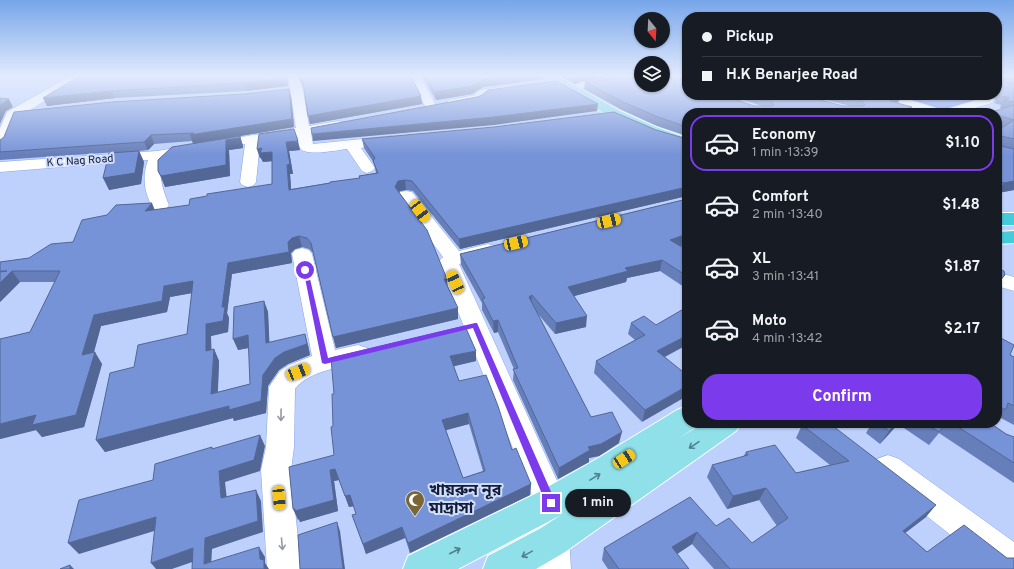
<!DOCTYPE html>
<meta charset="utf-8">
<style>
body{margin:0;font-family:Overpass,"Noto Sans Bengali",sans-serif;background:#242831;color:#f1f3f6;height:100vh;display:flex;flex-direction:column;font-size:15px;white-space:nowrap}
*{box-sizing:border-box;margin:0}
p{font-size:13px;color:#9ea1a6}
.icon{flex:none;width:22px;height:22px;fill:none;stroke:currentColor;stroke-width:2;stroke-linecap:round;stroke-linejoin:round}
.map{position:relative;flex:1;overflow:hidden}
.drawer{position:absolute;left:682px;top:108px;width:320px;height:320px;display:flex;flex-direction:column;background:#171b24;border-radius:16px;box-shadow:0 1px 3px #0004}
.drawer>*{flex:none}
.banner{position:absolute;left:682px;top:12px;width:320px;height:88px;border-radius:16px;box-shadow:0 1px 3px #0004;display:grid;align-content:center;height:88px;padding:0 20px;background:#171b24}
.needle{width:26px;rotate:162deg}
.fabs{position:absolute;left:634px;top:12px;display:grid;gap:8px}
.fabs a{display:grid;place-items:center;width:36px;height:36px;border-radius:50%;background:#171b24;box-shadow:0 1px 3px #0004;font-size:20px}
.end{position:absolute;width:18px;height:18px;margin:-9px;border:5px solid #7c3aed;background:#fff;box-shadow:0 0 0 2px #fff}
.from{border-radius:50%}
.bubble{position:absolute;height:28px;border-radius:14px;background:#171b24;box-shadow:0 1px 3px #0004;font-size:13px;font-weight:700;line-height:28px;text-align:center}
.car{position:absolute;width:12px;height:24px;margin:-12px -6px;border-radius:5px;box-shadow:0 0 3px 1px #0007;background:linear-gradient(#f5c518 24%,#345 0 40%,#f5c518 0 76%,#345 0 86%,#f5c518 0)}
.banner b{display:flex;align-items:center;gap:14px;height:38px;font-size:15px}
.banner b+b{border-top:1px solid #363941}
.banner i{width:10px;height:10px;background:#f1f3f6}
ul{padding:7px 0 0;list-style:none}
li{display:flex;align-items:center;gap:12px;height:56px;margin:0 8px 6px;padding:0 12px;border:2px solid transparent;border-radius:16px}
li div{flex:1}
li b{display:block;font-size:15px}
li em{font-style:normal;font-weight:700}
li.current{border-color:#7c3aed}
li>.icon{width:36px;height:36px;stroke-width:1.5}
.action{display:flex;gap:8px;margin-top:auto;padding:8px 20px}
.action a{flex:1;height:46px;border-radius:16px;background:#7c3aed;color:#fff;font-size:16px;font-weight:700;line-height:46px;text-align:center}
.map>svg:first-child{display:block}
.water{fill:#6b8eeb;stroke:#516cb5}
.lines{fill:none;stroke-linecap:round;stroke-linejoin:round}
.minor-casing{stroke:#88a4ea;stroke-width:1}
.major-casing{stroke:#fff;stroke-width:2}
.highway-casing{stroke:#fff;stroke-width:2}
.minor{fill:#fff;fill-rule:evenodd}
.major{fill:#90e0e9;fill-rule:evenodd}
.highway{fill:#46cbdb;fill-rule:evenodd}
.wall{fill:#667eb9;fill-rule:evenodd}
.shaded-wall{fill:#536796}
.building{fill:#7793d7;stroke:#536796;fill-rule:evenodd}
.oneway{stroke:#9599a5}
.oneway2{stroke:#527e90}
.route{fill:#7c3aed}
.labels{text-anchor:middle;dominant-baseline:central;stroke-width:4;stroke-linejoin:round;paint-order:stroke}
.far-street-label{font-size:11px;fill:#131d38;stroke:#d1defc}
.near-poi-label{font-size:16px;font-weight:bold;fill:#131d38;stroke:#d1defc;text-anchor:start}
</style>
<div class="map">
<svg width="1014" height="569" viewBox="0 0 1014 569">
<rect width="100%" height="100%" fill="#bed1fc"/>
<!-- water -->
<path class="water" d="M884 95H967L980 99 939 112Z"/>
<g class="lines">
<!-- minor casing -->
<g class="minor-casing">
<path id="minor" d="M70 76H82L65 89 18 117 7 144 5 147 0 148V128L7 112Z
M288 76H298L303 90 309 126 338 121 343 122 345 125 343 128 311 133 313 144 391 136 396 137 398 140 396 143 361 148 375 168 372 171 367 173 362 171 347 149C337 150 306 157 300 148 298 145 298 139 297 136L260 142 256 182 254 185 248 187 242 185 240 182 245 144 163 158C158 176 162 188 169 205L166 209 160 210 154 209C144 195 142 176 148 160L0 172V162L157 151 296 128Z
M410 76H420L437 107 435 110H427Z
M641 76V82L582 88 578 87 576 85 578 83 582 82Z
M514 85 518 86 520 88 518 90 487 95 483 101 453 107 449 106 447 103 449 100 475 95 479 90Z
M877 95H895L943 110 976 100 969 98 967 95C976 95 988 93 994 100L992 103 958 113H927L879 98Z
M406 191 412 192 459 251 488 244 495 246 498 250 495 254 459 264 567 503 571 569H537L535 503 438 262 443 257 398 196 400 192Z
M302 248 309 250 312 254 335 350 358 345 367 348 370 354 367 360C345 367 309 370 295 389L294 447 291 470 301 569H267L261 470 266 447 269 387 280 371 289 365 312 356 292 254 295 250Z
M997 272 1014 277V291L997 286Z
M888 455 899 459 1014 542V569H994L877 477 873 468 877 459Z"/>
</g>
<!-- major casing -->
<g class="major-casing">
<path id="major" d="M543 76H557L620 111 656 127 687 138V147C644 137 604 114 566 91 559 87 548 83 543 76Z
M687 406V423H699L697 426 678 439 703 423H741L736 431 565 552 536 569H483L488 556 541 528 561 515 458 569H403L408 556 539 492 600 457 677 410Z"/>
</g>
<!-- highway casing -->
<g class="highway-casing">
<path id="highway" d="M997 213H1014V225H997Z
M1014 231V243L997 244V232Z"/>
</g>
<!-- minor -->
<use href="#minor" class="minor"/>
<!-- major -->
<use href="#major" class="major"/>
<!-- highway -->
<use href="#highway" class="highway"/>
</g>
<!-- wall -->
<path class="wall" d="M80 76H287L288 86 246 91 115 98 47 106Z
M298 76H411L421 96 422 104 310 124 304 88Z
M422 76H544V79L483 87 472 94 436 100Z
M560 76H629L582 81 575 84Z
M668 76H687V80Z
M997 76H1014V149L1001 146 1014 149V190L998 193H997V131L1003 127 997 125V113L1003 109 1000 108 1001 105 994 103 996 100 989 95H997Z
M585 82 687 95 754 106H762L730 95H801L843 106H850L808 95H893L898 103 912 107 909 113H687V136L657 126 622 110 584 89Z
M291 96 294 127 240 136 243 146V148L229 150 230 176 165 187 158 171 193 143 192 141 154 144 148 150 139 151 144 162 141 184 109 190 117 152 0 160V140Z
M656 130 687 139V196L460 249 413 191 406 190 400 191 399 192 448 287 458 319 336 348 313 253 309 249 302 247 295 249 291 253 292 263 232 274 227 313 229 318 228 332 211 336V350L214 349 219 361 218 392 250 384 249 348 238 350 264 301 268 312 269 342 308 345 310 355 288 364 279 370 268 386 266 413 234 421 233 418 105 452 96 440 134 367 187 334 192 293 170 297 167 312 101 326 94 352 102 364 84 427 42 437 36 430 0 439V339L30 332 55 282H20L0 302V262L29 258 73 242 155 210 189 205 272 184V161L263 162 261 158H260L257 149 300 150 289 151 293 174H290L291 189 360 178 359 176 376 173 374 163 364 148 362 139Z
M687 199V244L680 246 687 250V289L660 271 627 278 626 282 574 296 586 327 555 334 537 313 591 417 619 443 599 456 589 458V462L558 479 513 380 514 369 498 332 494 333 482 310V303L461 265 460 254Z
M687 307V350L683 347 665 357 642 422 594 373 596 361 635 340 628 334 631 323 656 325Z
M997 336 1010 355 1014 357V425L999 417 997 420Z
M476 351V361L453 366 459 381 512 450 531 484 530 495 410 553 405 538 366 554 352 515 356 514 354 506 349 507 339 480 334 481 338 511 300 522 299 519 298 520 334 455 333 426ZM469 424 483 471 463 478 446 430Z
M872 423H990L1006 434 1014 437V483L939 433 929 445 898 424 880 444 866 433Z
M802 425 926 517 905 533 927 552 1014 569H714L692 544 677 554 689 569H608L602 560 604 548 716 526 752 543 777 526 759 500 727 509 707 477 712 465 743 457 746 452 796 473 830 465 796 438Z"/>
<!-- shaded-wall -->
<path class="shaded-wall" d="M45 76H57L45 77Z
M287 76 288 86 246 91 244 83Z
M511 76H544V79L483 87 472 94 436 100 435 92 483 79Z
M577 76H629L582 81 575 84V77Z
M289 89 291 96 294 127 240 136 243 146V148L229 150 230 176 165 187 161 176 193 143 190 135Z
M111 91 115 98 47 106 43 98Z
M421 96 422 104 310 124 308 116Z
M901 97 897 105 890 101Z
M9 99 13 107 6 111 0 124V107L1 104Z
M598 104 597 111 494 125 313 141 312 134Z
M912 107 909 113H897Z
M151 135 154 144 148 150 144 142Z
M298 141 300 150 289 151 293 174H290L292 200 289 190 287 165 286 142Z
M262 148 272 152 274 161 263 162 261 158H260L257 149Z
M139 151 144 162 141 184 109 190 103 178Z
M405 180 406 190 400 191 397 197 395 187 398 181Z
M1014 181V190L998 193 1004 183Z
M687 187V196L460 249 459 239Z
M152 203 156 213 145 211Z
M687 234V244L667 250 670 240Z
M299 236 302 247 295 249 291 253 292 263 232 274 227 313 229 318 228 332 211 336 212 363 206 351V324L222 307 228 263 288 242 292 238Z
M662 260 660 271 627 278 626 282 567 298 568 287 625 268Z
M12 271 20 282 0 302V283Z
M1005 275 997 286V282Z
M444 279H447L448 290Z
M193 281 198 292 170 297 167 312 101 326 90 366 82 355 94 315 164 286Z
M532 295 531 307 529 297Z
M264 301 268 312 270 354 266 343Z
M458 308V319L336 348 333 337Z
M587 316 586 327 555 334 556 323Z
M498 320V332L494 333 493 321Z
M305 334 308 345 310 355 288 364 279 370 268 386 266 413 234 421 233 418 105 452 96 440 229 406 263 375 275 358Z
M248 335 253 347 238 350 233 339Z
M686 336 683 347 654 362 657 351Z
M214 349 219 361 217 405 211 394Z
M476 351V361L451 367 450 356Z
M95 352 102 364 84 427 42 437 36 430 0 439V424Z
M687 386V396L642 422 645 410Z
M468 413 469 424 443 431 442 420Z
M896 423H899L880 444 889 431Z
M622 432 619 443 599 456 589 458V462L558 479 559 468 588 447Z
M260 435 265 446 260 471 225 482 228 509 221 498 219 471Z
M335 469 339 480 334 481 338 511 300 522 299 519 298 520 293 509 330 470Z
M531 484 530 495 410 553 408 543Z
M766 488 759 500 727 509 733 496Z
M256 490 261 501 263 532 212 549 211 569 204 564 205 538Z
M350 495 354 506 349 507 345 496Z
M936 505 926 517 892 543 903 531Z
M156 517 164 528 79 554 68 543Z
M337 522 340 531 345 569H343Z
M402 527 405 538 366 554 363 544Z
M697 532 692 544 668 560 672 547Z
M259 547 265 557V563L269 569H264L260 559Z
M193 548 201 559 172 569H156L151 563Z
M70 565 74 569H70Z"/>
<!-- building -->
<path class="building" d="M80 76H286V78L244 83 111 91 43 98Z
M300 76H411L421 96 308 116 303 82Z
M425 76H512L483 79 472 86 435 92Z
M641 76V85H663V76H666L687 81V95H722L754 106H772L774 105 771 100 755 95H801L843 106H863L865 105 862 100 840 95H893L901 97 890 101 912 107 897 113H687V127L658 117 623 102 585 82Z
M997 76H1000V81L1014 84V102L1004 100 1009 98 998 95 1001 92 997 90Z
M556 81 598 104 494 117 312 134 311 128 477 97 482 95 488 90Z
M289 89 292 119 190 135 194 133 151 135 144 142 0 152V140L4 137 14 112 112 102 244 94Z
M0 98 9 99 1 104 0 107Z
M1014 105V139L1001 136V146L1014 149V181L1004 183 997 180V131L1014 120 997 115V113H989Z
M614 112 656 130 687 139V187L459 239 412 181 405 180 398 181 395 187 427 230 447 279H444L458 308 333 337 311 243 307 238 299 236 292 238 288 242 289 252 228 263 222 307H225L223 321 206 324V351L214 349 211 394 250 384 248 335 233 339 234 307 264 301 266 343 305 334 307 344 284 352 275 358 263 375 261 401 229 410V406L96 440 110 373 134 367 138 345 187 334 193 281 164 286 162 301 94 315 82 355 95 352 76 415 32 425 36 415 0 424V339L30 332 60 271H12L0 283V272L7 271H0V262L29 258 51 244 73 242 82 220 107 215 116 205 152 203 145 211 189 205 190 199 207 196V194L272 184V152L260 153 262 148 257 149 259 134 294 129 298 141 286 142 290 164 287 165 289 190 330 183V182L360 178 359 176 378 173 373 161 375 158 362 139 494 127Z
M240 136V138L226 140V165L161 176 158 171V160L172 147Z
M139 151 135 173 103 178 109 153Z
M687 199V234L670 240 687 250V276L662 260 625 268 628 271 568 287 587 316 556 323 532 295 529 297 591 417 612 412 622 432 601 444 588 447 590 450 559 468 513 369 518 368 498 320 493 321 482 299 485 298 460 254Z
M997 268 1004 271 1005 275 997 282Z
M687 307V336H686L657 351 687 375V386L645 410 596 361 645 335 631 323 644 316 656 325Z
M465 326 476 351 450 356 459 381 486 375 498 406 512 450 516 448 531 484 408 543 402 527 363 544 352 515 356 514 350 495 345 496 335 469 330 470 334 500 295 511V509H293L289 467 334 455 331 427 333 426 332 394H334L331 358ZM468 413 485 471 463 478 442 420Z
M997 336 1014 345 1010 355 1014 357V406L1008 403 1006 409H997Z
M807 423H829L936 505 903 531 927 552 964 525 1007 558H1014V569H730L697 532 672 547 689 569H619L604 548 690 497 716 526 729 518 752 543 788 518 766 488 733 496 712 465 748 455 746 452 775 445 796 473 849 461 802 425Z
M878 423H896L889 431Z
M925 423H943L945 424 939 432Z
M952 423H990L1006 434 1014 437V463Z
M260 435 254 460 219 471 221 498 256 490 258 521 205 538 204 564 259 547 260 559 264 560V569H192L193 548 151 563 156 517 68 543 79 500 153 480 155 464 212 447V449Z
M337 522 343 569H300L298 535Z
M70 565V569H60Z"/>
<!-- one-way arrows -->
<defs><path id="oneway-shaft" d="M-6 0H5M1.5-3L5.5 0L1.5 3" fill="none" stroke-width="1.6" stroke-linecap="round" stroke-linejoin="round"/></defs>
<g class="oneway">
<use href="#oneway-shaft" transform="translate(281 415) rotate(91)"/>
<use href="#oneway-shaft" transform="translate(282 544) rotate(85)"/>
</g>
<g class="oneway2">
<use href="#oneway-shaft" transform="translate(694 445) rotate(146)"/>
<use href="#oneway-shaft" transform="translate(595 477) rotate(-31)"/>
<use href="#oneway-shaft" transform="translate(455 551) rotate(-27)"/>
<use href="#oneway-shaft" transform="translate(527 554) rotate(151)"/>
</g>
<!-- sky -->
<linearGradient id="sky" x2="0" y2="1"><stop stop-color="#76a5e9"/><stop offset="0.49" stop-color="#e2eafe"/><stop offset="1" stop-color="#e2eafe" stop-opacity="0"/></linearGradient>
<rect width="1014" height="155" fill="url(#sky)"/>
<!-- route -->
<path class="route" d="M303 268 308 270 328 358 475 323H477L556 503 554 506 551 507 547 506 473 328 325 364 322 363Z"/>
<!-- icons -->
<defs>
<g id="mosque-pin" transform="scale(1)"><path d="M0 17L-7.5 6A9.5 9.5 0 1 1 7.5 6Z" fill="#7b6636" stroke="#d1defc"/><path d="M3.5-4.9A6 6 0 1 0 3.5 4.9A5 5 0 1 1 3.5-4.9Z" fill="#fff"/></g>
</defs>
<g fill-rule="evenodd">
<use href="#mosque-pin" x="415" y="500"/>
</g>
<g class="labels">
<!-- far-street labels -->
<g class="far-street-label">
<text transform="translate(80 161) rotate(-4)">K C Nag Road</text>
</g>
<!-- near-poi labels -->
<g class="near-poi-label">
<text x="429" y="491">খায়রুন নূর<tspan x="429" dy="18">মাদ্রাসা</tspan></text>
</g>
</g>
</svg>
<div class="fabs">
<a><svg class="needle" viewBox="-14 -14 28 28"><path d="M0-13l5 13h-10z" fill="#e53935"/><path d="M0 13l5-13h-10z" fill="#9ea1a6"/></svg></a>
<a><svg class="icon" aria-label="layers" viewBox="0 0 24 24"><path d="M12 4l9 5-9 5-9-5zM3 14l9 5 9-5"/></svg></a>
</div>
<i class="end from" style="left:305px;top:270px"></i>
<i class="end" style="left:551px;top:503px"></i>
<div class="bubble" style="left:565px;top:489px;width:66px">1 min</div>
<i class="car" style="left:420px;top:211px;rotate:143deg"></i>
<i class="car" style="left:609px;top:221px;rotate:77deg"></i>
<i class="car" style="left:516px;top:243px;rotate:77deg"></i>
<i class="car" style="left:455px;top:282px;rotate:335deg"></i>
<i class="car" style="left:298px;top:372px;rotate:68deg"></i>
<i class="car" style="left:624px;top:459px;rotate:57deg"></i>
<i class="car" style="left:279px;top:498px;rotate:175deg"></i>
<div class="banner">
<b><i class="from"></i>Pickup</b>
<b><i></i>H.K Benarjee Road</b>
</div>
<section class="drawer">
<ul>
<li class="current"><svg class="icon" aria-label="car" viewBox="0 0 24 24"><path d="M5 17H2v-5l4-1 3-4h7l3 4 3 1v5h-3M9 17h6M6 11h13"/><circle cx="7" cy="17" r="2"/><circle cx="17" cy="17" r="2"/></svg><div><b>Economy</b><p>1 min · 13:39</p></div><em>$1.10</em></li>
<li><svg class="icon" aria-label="car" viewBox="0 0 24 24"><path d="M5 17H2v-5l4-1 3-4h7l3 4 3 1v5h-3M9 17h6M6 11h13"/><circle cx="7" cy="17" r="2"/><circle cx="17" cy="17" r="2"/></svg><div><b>Comfort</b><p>2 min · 13:40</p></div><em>$1.48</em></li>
<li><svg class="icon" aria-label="car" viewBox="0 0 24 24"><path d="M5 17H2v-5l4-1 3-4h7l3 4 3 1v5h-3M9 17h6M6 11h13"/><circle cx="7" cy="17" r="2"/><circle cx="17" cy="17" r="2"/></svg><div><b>XL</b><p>3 min · 13:41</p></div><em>$1.87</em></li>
<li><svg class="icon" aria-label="car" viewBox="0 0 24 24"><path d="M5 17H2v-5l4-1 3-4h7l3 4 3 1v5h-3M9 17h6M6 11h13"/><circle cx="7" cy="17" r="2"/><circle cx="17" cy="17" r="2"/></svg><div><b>Moto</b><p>4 min · 13:42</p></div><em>$2.17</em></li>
</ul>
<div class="action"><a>Confirm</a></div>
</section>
</div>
